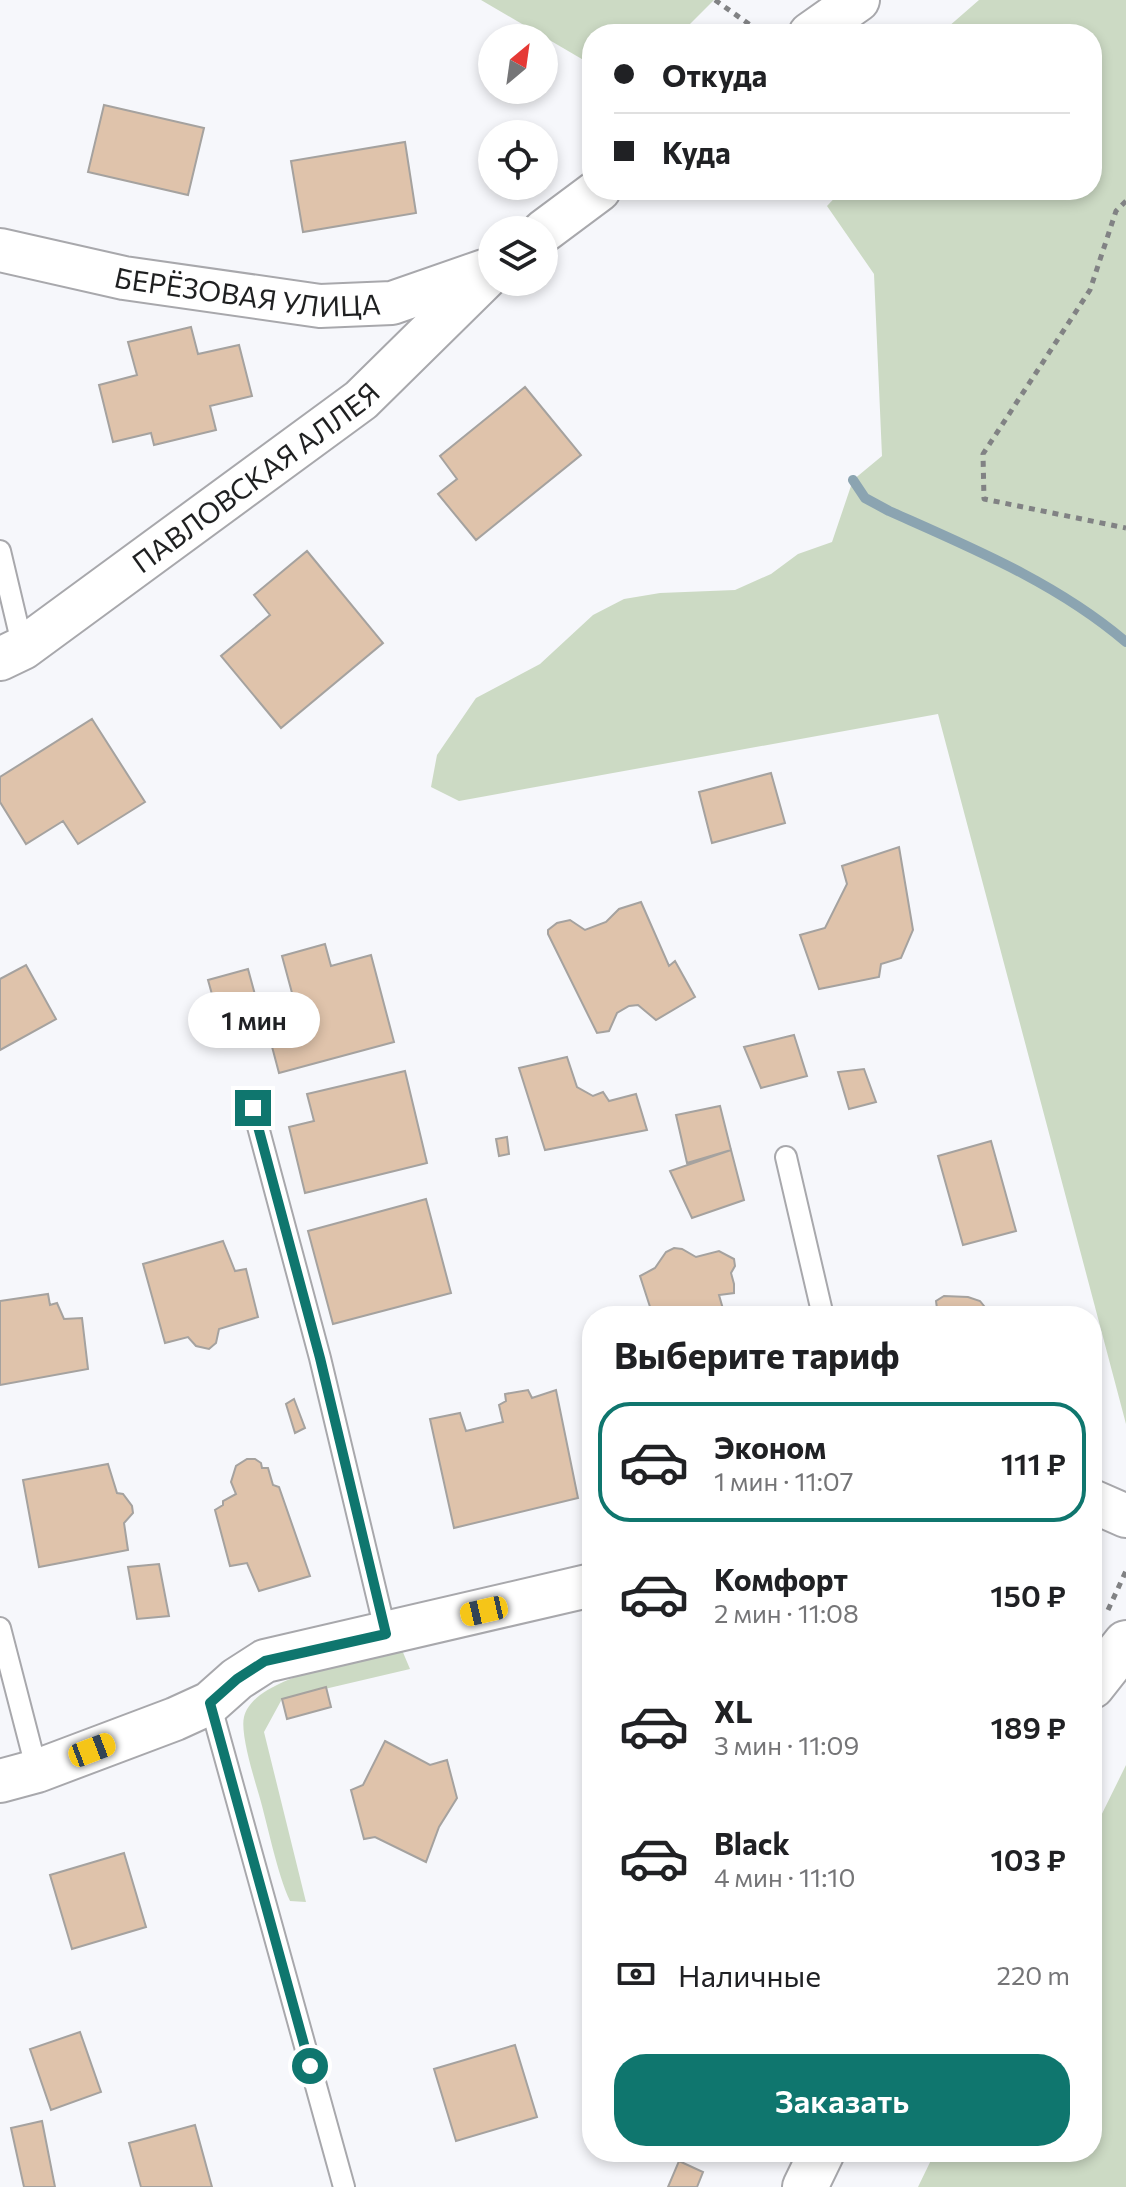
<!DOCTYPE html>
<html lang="ru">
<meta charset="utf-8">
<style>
body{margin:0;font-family:Commissioner,sans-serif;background:#f6f6f6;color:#202124;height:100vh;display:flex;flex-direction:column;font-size:30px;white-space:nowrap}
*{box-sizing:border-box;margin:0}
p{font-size:26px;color:#757577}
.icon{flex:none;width:44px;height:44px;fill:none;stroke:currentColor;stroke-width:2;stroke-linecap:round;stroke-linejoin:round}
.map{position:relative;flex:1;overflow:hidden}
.sheet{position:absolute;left:582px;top:1306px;width:520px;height:856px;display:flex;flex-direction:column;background:#fff;border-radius:32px;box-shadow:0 4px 12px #0003}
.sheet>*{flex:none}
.banner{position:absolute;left:582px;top:24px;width:520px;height:176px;border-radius:32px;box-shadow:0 4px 12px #0003;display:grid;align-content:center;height:176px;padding:0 32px;background:#fff}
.needle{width:52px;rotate:29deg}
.buttons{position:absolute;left:478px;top:24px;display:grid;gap:16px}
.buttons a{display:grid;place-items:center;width:80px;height:80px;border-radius:50%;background:#fff;box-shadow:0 4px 12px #0003;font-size:40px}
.end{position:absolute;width:36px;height:36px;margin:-18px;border:10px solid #0f766e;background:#fff;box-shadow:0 0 0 4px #fff}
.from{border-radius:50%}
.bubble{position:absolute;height:56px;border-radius:28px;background:#fff;box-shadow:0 4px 12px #0003;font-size:26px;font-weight:600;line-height:56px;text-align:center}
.car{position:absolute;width:24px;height:48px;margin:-24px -12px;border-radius:10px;box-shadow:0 0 6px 2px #0007;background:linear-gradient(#f5c518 24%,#345 0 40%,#f5c518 0 76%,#345 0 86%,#f5c518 0)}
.banner b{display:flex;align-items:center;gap:28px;height:76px;font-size:30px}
.banner b+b{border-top:2px solid #e0e0e0}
.banner i{width:20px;height:20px;background:#202124}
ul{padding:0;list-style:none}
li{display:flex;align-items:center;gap:24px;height:120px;margin:0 16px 12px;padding:0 16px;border:4px solid transparent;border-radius:32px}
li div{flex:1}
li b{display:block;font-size:30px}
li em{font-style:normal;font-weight:600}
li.selected{border-color:#0f766e}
li>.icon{width:72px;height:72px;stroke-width:1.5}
h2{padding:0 32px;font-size:36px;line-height:96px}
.pay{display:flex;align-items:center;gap:20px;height:88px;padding:0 32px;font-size:30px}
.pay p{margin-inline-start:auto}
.action{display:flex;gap:16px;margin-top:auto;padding:16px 32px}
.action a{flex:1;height:92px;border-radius:32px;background:#0f766e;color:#fff;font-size:32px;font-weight:600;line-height:92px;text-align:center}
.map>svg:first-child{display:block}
.green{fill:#ccdac4}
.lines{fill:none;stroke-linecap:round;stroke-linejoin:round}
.stream{stroke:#8ba4b1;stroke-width:10}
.building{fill:#dfc3ab;stroke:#a5a29f;stroke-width:2}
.lane-casing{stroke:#a8a8ac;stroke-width:24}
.street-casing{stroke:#a8a8ac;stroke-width:46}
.secondary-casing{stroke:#a8a8ac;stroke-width:48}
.path{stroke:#818284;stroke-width:5;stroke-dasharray:6 6;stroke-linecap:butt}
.lane{stroke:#fff;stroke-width:20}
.street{stroke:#fff;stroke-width:42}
.secondary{stroke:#fff;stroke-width:44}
.route{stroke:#0f766e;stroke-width:10}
.labels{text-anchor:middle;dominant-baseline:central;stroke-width:6;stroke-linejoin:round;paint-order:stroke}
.street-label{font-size:28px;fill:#1f2021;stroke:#fff}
</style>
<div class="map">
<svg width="1126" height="2187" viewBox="0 0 1126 2187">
<rect width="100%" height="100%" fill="#f6f7fb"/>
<!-- green -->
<path class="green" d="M481 0H714L680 34H592V65Z
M979 0H1126V1424L938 714 459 801 431 787 437 755 476 698 540 664 593 615 624 599 660 593 735 590 771 574 798 554 832 542 853 480 882 456 874 274 827 206 842 190H1092V34H940Z
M402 1650 410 1669 282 1699 264 1732 306 1902 290 1901C277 1873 268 1826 259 1795 254 1778 240 1733 244 1717 254 1675 365 1659 402 1650Z
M1126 1765V2187H918L935 2152H1092V1834Z"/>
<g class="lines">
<!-- stream -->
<path class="stream" d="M853 480 865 498 889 511C972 548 1057 583 1126 642"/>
</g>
<!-- building -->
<path class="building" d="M104 105 204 128 188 195 88 172Z
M405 142 416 213 303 232 291 161Z
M191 327 198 354 239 345 252 396 210 406 216 430 154 445 151 433 113 442 99 385 137 375 128 342Z
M525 387 581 455 476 540 438 494 457 479 440 456Z
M307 551 383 643 281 728 221 656 270 615 254 595Z
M92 719 145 802 78 844 63 821 26 844 0 802V777Z
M771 773 785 823 712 843 699 792Z
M899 847 913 930 901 958 881 964 879 977 819 989 800 935 825 928 847 884 842 866Z
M641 902 669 966 675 961 695 997 656 1020 638 1005 629 1006 617 1013 609 1031 597 1033 548 934V930L557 923 570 920 585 930 606 922 619 909Z
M325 944 331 966 371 955 394 1042 279 1073 266 1024 298 1015 282 956Z
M26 965 56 1019 0 1050V979Z
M248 969 263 1024 223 1034 208 980Z
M794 1035 807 1076 761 1088 744 1047Z
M567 1057 577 1087 593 1096 603 1092 609 1101 636 1094 647 1130 545 1150 519 1068Z
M864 1069 876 1102 849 1109 838 1072Z
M405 1071 427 1163 305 1193 289 1127 314 1121 307 1094Z
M720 1106 731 1150 687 1163 676 1115Z
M507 1137 509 1154 499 1156 496 1139Z
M991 1141 1016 1231 963 1245 938 1156Z
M731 1150 744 1200 692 1218 670 1171Z
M426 1199 451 1293 333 1324 308 1231Z
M223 1241 235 1271 246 1269 258 1317 219 1329 216 1343 209 1349 196 1346 188 1337 165 1343 143 1264Z
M674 1248 682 1249 696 1257 719 1251 734 1259 735 1266 731 1273 734 1284V1293L719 1295 723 1309 677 1316H653L640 1276 655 1268 666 1252Z
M48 1294 50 1305 57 1303 64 1319 82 1318 88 1369 0 1385V1301Z
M944 1296 968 1297 980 1301 992 1316H938L936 1301Z
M528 1390 532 1398 556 1390 578 1498 454 1528 430 1419 460 1413 466 1431 503 1422 499 1405 506 1401 505 1394Z
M294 1399 305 1428 295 1433 286 1404Z
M247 1459H255L261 1463 262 1468H268L273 1485 279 1487 310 1576 259 1591 247 1563 230 1566 215 1510 223 1505V1501L236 1494 231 1482 236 1466Z
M108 1464 117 1493 123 1494 132 1506 133 1513 124 1523 128 1550 39 1567 23 1480Z
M159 1564 169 1616 137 1619 128 1567Z
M326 1687 331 1707 287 1719 282 1699Z
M385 1741 430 1765 447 1760 457 1798 439 1827 426 1862 375 1837 364 1839 351 1790 363 1785Z
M124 1853 146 1927 72 1949 50 1875Z
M80 2032 101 2092 51 2110 30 2049Z
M515 2045 537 2117 456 2141 434 2069Z
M42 2121 55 2187H24L11 2128Z
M195 2125 212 2187H141L129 2143Z
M679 2161 703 2172 697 2187H668Z"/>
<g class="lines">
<!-- lane casing -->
<g class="lane-casing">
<path id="lane" d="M0 551 23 648
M253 1108 320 1358 386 1634
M786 1157 823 1316
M0 1628 37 1771
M210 1703 344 2187"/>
</g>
<!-- street casing -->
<g class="street-casing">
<g id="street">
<path d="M810 34 858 0"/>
<path d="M544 231 599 190"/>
<path id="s1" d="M0 250 124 278 320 306 392 303 484 271"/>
<path id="s2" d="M0 659 23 648 361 400 492 271"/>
<path d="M1092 1501 1126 1516"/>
<path d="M0 1781 37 1771 175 1719 210 1703 237 1679 265 1661 592 1585"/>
</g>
</g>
<!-- secondary casing -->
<g class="secondary-casing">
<path id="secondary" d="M1092 1686 1126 1643
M805 2187 822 2152"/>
</g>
<!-- path -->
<path class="path" d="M715 0 763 34
M1126 201 1116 211 1090 290 983 454 984 499 1126 528
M1108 1610 1126 1571"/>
<!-- lane -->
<use href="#lane" class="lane"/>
<!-- street -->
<use href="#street" class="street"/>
<!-- secondary -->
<use href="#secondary" class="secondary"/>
</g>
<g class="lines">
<!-- route -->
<path class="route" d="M253 1108 320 1358 386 1634 265 1661 237 1679 210 1703 310 2066"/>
</g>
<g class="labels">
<!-- street labels -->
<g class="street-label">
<text stroke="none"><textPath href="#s1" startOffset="252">БЕРЁЗОВАЯ УЛИЦА</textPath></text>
<text stroke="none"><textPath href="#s2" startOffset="314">ПАВЛОВСКАЯ АЛЛЕЯ</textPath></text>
</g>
</g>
</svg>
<div class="buttons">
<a><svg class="needle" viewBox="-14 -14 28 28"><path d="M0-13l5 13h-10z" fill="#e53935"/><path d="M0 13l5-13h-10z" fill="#757577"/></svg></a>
<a><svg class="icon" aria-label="locate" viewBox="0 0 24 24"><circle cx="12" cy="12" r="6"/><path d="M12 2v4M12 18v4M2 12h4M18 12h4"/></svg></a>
<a><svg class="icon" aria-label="layers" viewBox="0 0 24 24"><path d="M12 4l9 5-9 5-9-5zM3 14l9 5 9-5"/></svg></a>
</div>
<i class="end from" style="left:310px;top:2066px"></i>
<i class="end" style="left:253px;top:1108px"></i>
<div class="bubble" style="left:188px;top:992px;width:132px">1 мин</div>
<i class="car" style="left:484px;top:1611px;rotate:257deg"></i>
<i class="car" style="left:92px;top:1750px;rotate:69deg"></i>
<div class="banner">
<b><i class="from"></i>Откуда</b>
<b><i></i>Куда</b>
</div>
<section class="sheet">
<h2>Выберите тариф</h2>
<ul>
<li class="selected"><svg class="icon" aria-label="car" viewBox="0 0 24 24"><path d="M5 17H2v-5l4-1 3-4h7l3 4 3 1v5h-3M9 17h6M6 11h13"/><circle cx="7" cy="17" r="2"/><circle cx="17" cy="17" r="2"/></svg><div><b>Эконом</b><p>1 мин · 11:07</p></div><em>111 ₽</em></li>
<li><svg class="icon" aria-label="car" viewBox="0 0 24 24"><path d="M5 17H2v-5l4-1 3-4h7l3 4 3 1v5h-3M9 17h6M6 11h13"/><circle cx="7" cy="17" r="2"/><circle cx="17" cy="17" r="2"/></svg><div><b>Комфорт</b><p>2 мин · 11:08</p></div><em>150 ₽</em></li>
<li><svg class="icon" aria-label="car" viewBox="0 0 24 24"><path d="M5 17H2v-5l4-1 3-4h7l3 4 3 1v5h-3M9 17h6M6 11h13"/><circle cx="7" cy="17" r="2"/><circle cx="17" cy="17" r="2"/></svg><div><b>XL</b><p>3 мин · 11:09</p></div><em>189 ₽</em></li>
<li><svg class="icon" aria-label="car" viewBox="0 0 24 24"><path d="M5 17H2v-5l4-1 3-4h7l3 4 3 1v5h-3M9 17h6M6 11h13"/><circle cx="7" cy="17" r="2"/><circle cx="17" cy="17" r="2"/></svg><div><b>Black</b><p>4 мин · 11:10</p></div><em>103 ₽</em></li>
</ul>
<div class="pay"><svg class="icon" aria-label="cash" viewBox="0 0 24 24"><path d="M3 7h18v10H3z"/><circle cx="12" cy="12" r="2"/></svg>Наличные<p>220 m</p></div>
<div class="action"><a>Заказать</a></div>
</section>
</div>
